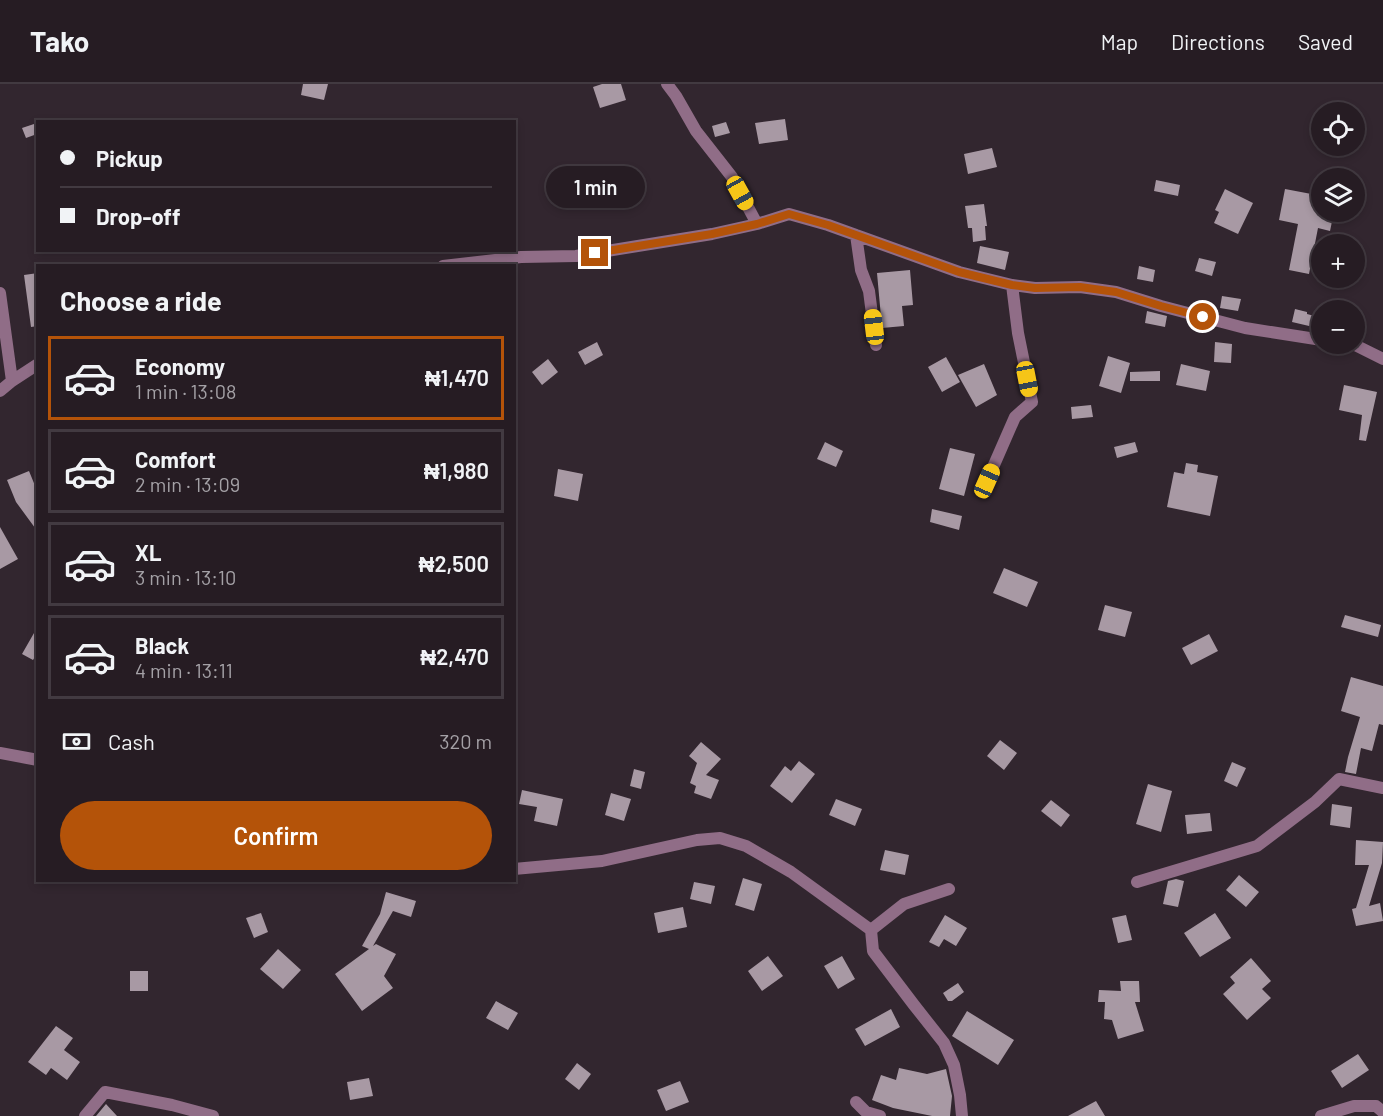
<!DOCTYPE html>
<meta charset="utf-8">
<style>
body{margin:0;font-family:Barlow,sans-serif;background:#2e252b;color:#f1f3f6;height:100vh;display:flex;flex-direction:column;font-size:22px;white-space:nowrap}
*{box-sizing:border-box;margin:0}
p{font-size:20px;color:#a4a1a6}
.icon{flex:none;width:33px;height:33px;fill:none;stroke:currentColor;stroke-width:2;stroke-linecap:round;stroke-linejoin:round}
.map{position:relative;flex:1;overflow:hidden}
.side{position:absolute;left:36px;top:180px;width:480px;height:618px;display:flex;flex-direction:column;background:#261c23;border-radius:0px;box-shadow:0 3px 9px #0003,0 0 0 2px #423a41}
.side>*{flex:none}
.top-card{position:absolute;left:36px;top:36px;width:480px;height:132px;border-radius:0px;box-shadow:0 3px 9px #0003,0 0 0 2px #423a41;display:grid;align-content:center;height:132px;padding:0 24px;background:#261c23}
.buttons{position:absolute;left:1311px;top:18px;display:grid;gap:12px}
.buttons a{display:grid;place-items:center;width:54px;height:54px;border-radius:50%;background:#261c23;box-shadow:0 3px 9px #0003,0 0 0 2px #423a41;font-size:30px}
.end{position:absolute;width:27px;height:27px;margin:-14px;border:8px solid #b45309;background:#fff;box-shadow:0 0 0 3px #fff}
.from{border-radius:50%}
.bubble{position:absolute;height:42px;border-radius:21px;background:#261c23;box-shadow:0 3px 9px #0003,0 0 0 2px #423a41;font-size:20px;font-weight:600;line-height:42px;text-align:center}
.car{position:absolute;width:18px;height:36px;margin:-18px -9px;border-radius:8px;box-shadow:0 0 4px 2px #0007;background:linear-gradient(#f5c518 24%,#345 0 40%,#f5c518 0 76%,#345 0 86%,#f5c518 0)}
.top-card b{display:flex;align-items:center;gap:21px;height:57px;font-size:22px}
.top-card b+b{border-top:2px solid #423a41}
.top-card i{width:15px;height:15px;background:#f1f3f6}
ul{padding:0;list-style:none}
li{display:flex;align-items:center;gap:18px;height:84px;margin:0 12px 9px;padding:0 12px;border:3px solid #423a41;border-radius:0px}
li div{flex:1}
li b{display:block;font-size:22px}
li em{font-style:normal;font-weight:600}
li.current{border-color:#b45309}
li>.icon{width:54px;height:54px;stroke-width:1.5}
h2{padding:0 24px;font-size:27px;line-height:72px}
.pay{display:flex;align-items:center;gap:15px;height:66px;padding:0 24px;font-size:22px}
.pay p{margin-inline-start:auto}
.button{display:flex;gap:12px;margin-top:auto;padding:12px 24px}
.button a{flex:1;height:69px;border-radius:36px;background:#b45309;color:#fff;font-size:24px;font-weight:600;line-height:69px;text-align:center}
header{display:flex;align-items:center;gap:36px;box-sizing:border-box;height:84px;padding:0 30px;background:#261c23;border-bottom:2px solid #423a41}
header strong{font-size:28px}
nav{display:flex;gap:33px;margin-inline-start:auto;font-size:21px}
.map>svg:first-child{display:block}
.building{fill:#a899a4}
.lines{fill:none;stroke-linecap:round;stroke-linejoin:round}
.minor{stroke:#906d87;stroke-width:12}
.route{stroke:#b45309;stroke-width:8}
</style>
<header>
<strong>Tako</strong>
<nav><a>Map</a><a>Directions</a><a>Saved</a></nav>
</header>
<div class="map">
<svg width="1383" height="1032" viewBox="0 0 1383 1032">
<rect width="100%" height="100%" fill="#32262f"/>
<!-- building -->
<path class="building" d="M303 0H328L324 16 301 11Z
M602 0H621L626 16 600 24 593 3Z
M785 35 788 56 759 60 755 39Z
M726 38 730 49 715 53 712 42Z
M34 40 37 50 26 54 22 44Z
M992 64 997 83 968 90 964 70Z
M1156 96 1180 101 1178 112 1154 107Z
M1225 105 1253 119 1238 150 1214 139 1219 128 1215 126Z
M1285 105 1322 112V128H1334L1330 147 1318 144 1309 190 1289 186 1298 140 1279 136Z
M984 120 987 142H985L986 156 973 158 972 144H968L965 122Z
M980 162 1009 168 1005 186 977 179Z
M1199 174 1216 178 1212 192 1195 187Z
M1139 182 1155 186 1153 198 1137 195Z
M910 186 913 221 902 222 904 242 882 244 877 189Z
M38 189V242L31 243 24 191Z
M1222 212 1241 215 1238 227 1220 224Z
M1295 225 1307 228V230L1322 234V245L1292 238Z
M1147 227 1167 232 1165 243 1145 239Z
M597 258 603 271 585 281 578 268Z
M1215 258 1232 260 1231 279 1214 278Z
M1108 272 1130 279 1121 309 1099 302Z
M946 273 960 298 942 308 928 283Z
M548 275 558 288 542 301 532 288Z
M984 280 997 311 976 323 958 291Z
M1181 280 1210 287 1206 307 1176 301Z
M1160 287V297H1130V288Z
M1344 301 1377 308 1366 357 1359 356 1362 331 1339 326Z
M1091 321 1093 333 1072 335 1071 323Z
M825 358 843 367 836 383 817 375Z
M1135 358 1138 368 1117 374 1114 363Z
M950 364 975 370 964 412 939 405Z
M1186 379 1198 381 1197 388 1218 392 1210 432 1167 423 1174 388 1184 390Z
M558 385 583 390 578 417 554 412Z
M29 387 38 409V448L16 418 7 396Z
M932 425 962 432 959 446 930 438Z
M0 443 18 475 0 485Z
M1004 484 1038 498 1027 523 993 509Z
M1105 521 1132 528 1125 553 1098 546Z
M1345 531 1381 541 1378 553 1341 543Z
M38 542V568L33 576 22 570Z
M1209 550 1218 567 1191 581 1182 564Z
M1351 593 1383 602V641L1379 640 1372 667 1361 664 1356 690 1345 688 1348 673 1360 633 1341 627Z
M1000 656 1017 669 1004 686 987 672Z
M701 658 721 675 706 691 719 696 711 715 694 709 696 702 690 699 697 679 689 672Z
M799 677 815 690 792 719 770 702 785 682 791 687Z
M1232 678 1246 684 1237 703 1224 697Z
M634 685 645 688 641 705 630 702Z
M1148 700 1172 707 1161 748 1136 740Z
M522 706 563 715 557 742 534 737 537 723 519 720Z
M611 709 631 715 624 737 605 731Z
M836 715 862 725 855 742 829 731Z
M1051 716 1070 731 1061 743 1041 727Z
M1332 720 1352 723 1350 744 1330 741Z
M1210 729 1212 747 1187 750 1185 731Z
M1356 756 1383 758 1382 779 1369 822 1380 819 1383 837 1356 842 1352 825 1356 824 1369 781H1355Z
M885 766 909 771 905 791 880 786Z
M1239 791 1259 808 1246 823 1226 806Z
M743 794 762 800 754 827 735 821Z
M1176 795 1184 797 1178 823 1163 820 1168 797Z
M694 798 715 802 711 820 690 815Z
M386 808 416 817 411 833 393 827 373 862 376 860 396 870 384 892 393 904 362 927 335 890 369 865 362 862 380 830Z
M683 823 687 843 658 849 654 829Z
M261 829 268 848 254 854 246 834Z
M1215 829 1231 854 1200 873 1184 849Z
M945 831 967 844 956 862 944 855 939 863 929 858Z
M1126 831 1132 856 1118 859 1112 834Z
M278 865 301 886 283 905 260 885Z
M768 872 783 892 762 907 748 887Z
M842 872 855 895 838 905 824 882Z
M1251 874 1271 897 1262 905 1271 914 1247 936 1223 910 1235 899 1230 893Z
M130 887H148V907H130Z
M1120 897H1139L1140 918H1135L1144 947 1118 955 1112 936 1104 935 1105 918H1098L1099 906 1121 907Z
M958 899 964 908 952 917H948L943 909Z
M496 917 518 929 508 946 486 934Z
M891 925 900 943 865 962 855 945Z
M967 927 1014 956 998 981 952 952Z
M56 942 73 954 64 966 80 978 67 996 51 984 46 991 28 978Z
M1358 970 1369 986 1342 1004 1331 987Z
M577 979 591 990 579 1006 565 995Z
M899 984 927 990 946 985 952 1012 950 1032H932L893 1024 872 1016 881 991 896 996Z
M369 994 373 1012 350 1016 347 998Z
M680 997 689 1018 666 1027 657 1006Z
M1096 1017 1105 1032H1068Z
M106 1020 117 1032H96Z"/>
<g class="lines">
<!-- minor -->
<path class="minor" d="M667 0 676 12 696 47 732 93 757 140
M856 151 861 186 869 207 876 261
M443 182 521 173 576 172 712 150 757 140 789 130 828 141 959 188 1012 201 1035 204 1080 203 1116 208 1161 222 1245 244 1322 256
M0 209 12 297
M1346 260 1355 261 1383 275
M0 307 12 297 38 280
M987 397 1015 333 1032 318 1018 249 1012 201
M0 669 38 676
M514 785 602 777 697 756 720 754 746 762 791 788 871 846 873 867 914 921 944 959 954 981 960 1011 962 1032
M1137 798 1257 762 1315 718 1339 695 1383 704
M871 846 904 820 949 805
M856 1018 866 1028 880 1032
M85 1032 105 1008 172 1021 213 1032
M1321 1032 1354 1022H1376L1383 1028"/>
</g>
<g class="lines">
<!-- route -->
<path class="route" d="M595 169 712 150 757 140 789 130 828 141 959 188 1012 201 1035 204 1080 203 1116 208 1161 222 1203 233"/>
</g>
</svg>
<div class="buttons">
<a><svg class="icon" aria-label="locate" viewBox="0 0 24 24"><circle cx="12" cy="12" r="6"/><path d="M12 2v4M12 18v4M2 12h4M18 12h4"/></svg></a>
<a><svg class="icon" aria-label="layers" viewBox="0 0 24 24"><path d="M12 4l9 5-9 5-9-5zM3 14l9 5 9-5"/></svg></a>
<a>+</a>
<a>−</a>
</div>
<i class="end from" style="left:1203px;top:233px"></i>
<i class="end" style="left:595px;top:169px"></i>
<div class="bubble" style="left:546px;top:82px;width:99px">1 min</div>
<i class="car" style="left:740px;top:109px;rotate:151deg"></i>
<i class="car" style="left:874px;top:243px;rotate:353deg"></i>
<i class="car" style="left:1027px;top:295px;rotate:169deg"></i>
<i class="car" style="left:987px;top:397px;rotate:24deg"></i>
<div class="top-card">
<b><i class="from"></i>Pickup</b>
<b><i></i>Drop-off</b>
</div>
<section class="side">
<h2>Choose a ride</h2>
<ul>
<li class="current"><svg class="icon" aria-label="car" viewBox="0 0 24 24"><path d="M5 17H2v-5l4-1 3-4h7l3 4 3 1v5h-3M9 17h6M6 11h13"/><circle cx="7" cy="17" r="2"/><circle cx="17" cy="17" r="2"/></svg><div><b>Economy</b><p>1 min · 13:08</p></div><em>₦1,470</em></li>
<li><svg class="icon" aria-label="car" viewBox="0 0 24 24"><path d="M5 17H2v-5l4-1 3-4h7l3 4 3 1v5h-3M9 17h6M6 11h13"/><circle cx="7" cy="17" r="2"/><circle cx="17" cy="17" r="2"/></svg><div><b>Comfort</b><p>2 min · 13:09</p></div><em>₦1,980</em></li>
<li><svg class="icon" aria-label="car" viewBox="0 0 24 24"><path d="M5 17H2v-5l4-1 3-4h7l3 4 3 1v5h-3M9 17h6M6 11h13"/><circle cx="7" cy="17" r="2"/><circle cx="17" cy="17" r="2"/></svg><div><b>XL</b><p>3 min · 13:10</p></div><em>₦2,500</em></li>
<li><svg class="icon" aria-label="car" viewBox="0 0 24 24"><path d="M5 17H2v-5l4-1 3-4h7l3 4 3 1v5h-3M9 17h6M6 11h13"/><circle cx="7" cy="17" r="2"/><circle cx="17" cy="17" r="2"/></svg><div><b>Black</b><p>4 min · 13:11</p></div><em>₦2,470</em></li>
</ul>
<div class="pay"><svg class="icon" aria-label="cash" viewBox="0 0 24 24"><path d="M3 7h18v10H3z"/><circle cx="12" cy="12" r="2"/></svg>Cash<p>320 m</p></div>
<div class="button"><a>Confirm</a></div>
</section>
</div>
